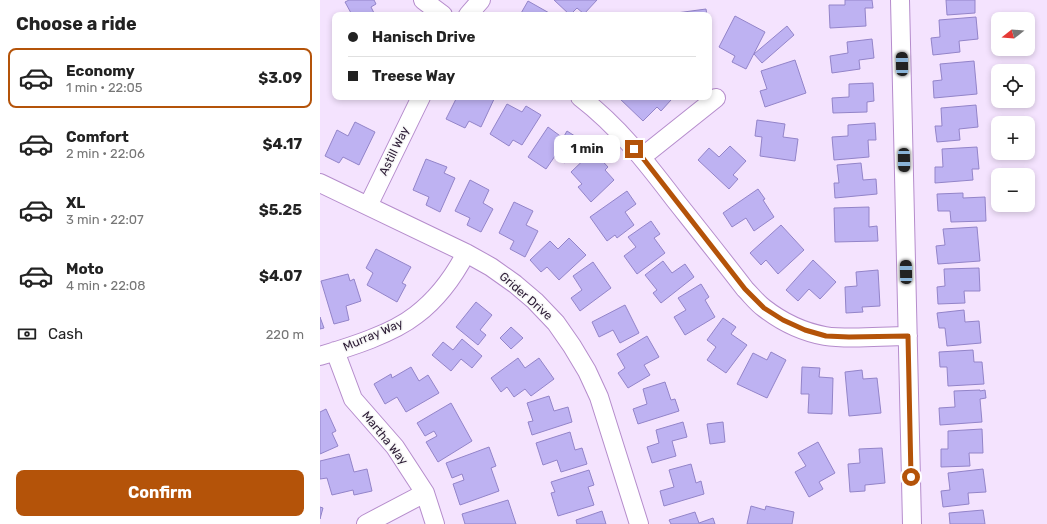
<!DOCTYPE html>
<meta charset="utf-8">
<style>
body{margin:0;font-family:Rubik,sans-serif;background:#f6f6f6;color:#222;height:100vh;display:flex;flex-direction:column;font-size:15px;white-space:nowrap}
*{box-sizing:border-box;margin:0}
p{font-size:13px;color:#767676}
.icon{flex:none;width:22px;height:22px;fill:none;stroke:currentColor;stroke-width:2;stroke-linecap:round;stroke-linejoin:round}
.map{position:relative;flex:1;overflow:hidden}
.sheet{display:flex;flex-direction:column;background:#fff;width:320px}
.sheet>*{flex:none}
.guide{position:absolute;left:12px;top:12px;width:380px;height:88px;border-radius:8px;box-shadow:0 2px 6px #0003;display:grid;align-content:center;height:88px;padding:0 16px;background:#fff}
.needle{width:26px;rotate:253deg}
.controls{position:absolute;left:671px;top:12px;display:grid;gap:8px}
.controls a{display:grid;place-items:center;width:44px;height:44px;border-radius:8px;background:#fff;box-shadow:0 2px 6px #0003;font-size:20px}
.end{position:absolute;width:18px;height:18px;margin:-9px;border:5px solid #b45309;background:#fff;box-shadow:0 0 0 2px #fff}
.from{border-radius:50%}
.bubble{position:absolute;height:28px;border-radius:8px;background:#fff;box-shadow:0 2px 6px #0003;font-size:13px;font-weight:700;line-height:28px;text-align:center}
.car{position:absolute;width:12px;height:24px;margin:-12px -6px;border-radius:5px;box-shadow:0 0 3px 1px #0007;background:linear-gradient(#222 24%,#8ab4d8 0 40%,#222 0 76%,#8ab4d8 0 86%,#222 0)}
.guide b{display:flex;align-items:center;gap:14px;height:38px;font-size:15px}
.guide b+b{border-top:1px solid #e0e0e0}
.guide i{width:10px;height:10px;background:#222}
ul{padding:0;list-style:none}
li{display:flex;align-items:center;gap:12px;height:60px;margin:0 8px 6px;padding:0 8px;border:2px solid transparent;border-radius:8px}
li div{flex:1}
li b{display:block;font-size:15px}
li em{font-style:normal;font-weight:700}
li.active{border-color:#b45309}
li>.icon{width:36px;height:36px;stroke-width:1.5}
h2{padding:0 16px;font-size:18px;line-height:48px}
.pay{display:flex;align-items:center;gap:10px;height:44px;padding:0 16px;font-size:15px}
.pay p{margin-inline-start:auto}
.cta{display:flex;gap:8px;margin-top:auto;padding:8px 16px}
.cta a{flex:1;height:46px;border-radius:8px;background:#b45309;color:#fff;font-size:16px;font-weight:700;line-height:46px;text-align:center}
main{display:flex;flex:1;min-height:0}
.map>svg:first-child{display:block}
.building{fill:#beb2f2;stroke:#9384c9}
.lines{fill:none;stroke-linecap:round;stroke-linejoin:round}
.street-casing{stroke:#b58ccc;stroke-width:20}
.street{stroke:#fff;stroke-width:18}
.route{stroke:#b45309;stroke-width:5}
.labels{text-anchor:middle;dominant-baseline:central;stroke-width:3;stroke-linejoin:round;paint-order:stroke}
.street-label{font-size:12px;fill:#2b1b34;stroke:#f7f7f7}
</style>
<main>
<section class="sheet">
<h2>Choose a ride</h2>
<ul>
<li class="active"><svg class="icon" aria-label="car" viewBox="0 0 24 24"><path d="M5 17H2v-5l4-1 3-4h7l3 4 3 1v5h-3M9 17h6M6 11h13"/><circle cx="7" cy="17" r="2"/><circle cx="17" cy="17" r="2"/></svg><div><b>Economy</b><p>1 min · 22:05</p></div><em>$3.09</em></li>
<li><svg class="icon" aria-label="car" viewBox="0 0 24 24"><path d="M5 17H2v-5l4-1 3-4h7l3 4 3 1v5h-3M9 17h6M6 11h13"/><circle cx="7" cy="17" r="2"/><circle cx="17" cy="17" r="2"/></svg><div><b>Comfort</b><p>2 min · 22:06</p></div><em>$4.17</em></li>
<li><svg class="icon" aria-label="car" viewBox="0 0 24 24"><path d="M5 17H2v-5l4-1 3-4h7l3 4 3 1v5h-3M9 17h6M6 11h13"/><circle cx="7" cy="17" r="2"/><circle cx="17" cy="17" r="2"/></svg><div><b>XL</b><p>3 min · 22:07</p></div><em>$5.25</em></li>
<li><svg class="icon" aria-label="car" viewBox="0 0 24 24"><path d="M5 17H2v-5l4-1 3-4h7l3 4 3 1v5h-3M9 17h6M6 11h13"/><circle cx="7" cy="17" r="2"/><circle cx="17" cy="17" r="2"/></svg><div><b>Moto</b><p>4 min · 22:08</p></div><em>$4.07</em></li>
</ul>
<div class="pay"><svg class="icon" aria-label="cash" viewBox="0 0 24 24"><path d="M3 7h18v10H3z"/><circle cx="12" cy="12" r="2"/></svg>Cash<p>220 m</p></div>
<div class="cta"><a>Confirm</a></div>
</section>
<div class="map">
<svg width="727" height="524" viewBox="0 0 727 524">
<rect width="100%" height="100%" fill="#f4e3fe"/>
<!-- building -->
<path class="building" d="M29 0H54L56 4 51 7 55 15H27L31 13 25 2Z
M234 0H277L264 14 257 8 250 15Z
M525 0H552L553 8H545L546 26 510 28 509 5H525Z
M626 0H655V13L627 15Z
M208 1 231 14V15H200Z
M386 9 387 15H349V14Z
M415 16 445 32 426 69 412 62 415 56 399 47Z
M656 17 658 39 639 41 640 52 613 55 611 38 620 37 619 20Z
M467 26 474 35 442 63 434 54Z
M552 39 554 58 539 60 540 69 512 73 510 56 528 53 527 42Z
M475 60 486 93 445 107 440 91 447 89 441 71Z
M654 61 657 94 614 98 613 81 622 80 620 64Z
M553 83 554 101 547 102V112L513 113 512 98 529 97V84Z
M137 97H175L161 127 149 121 145 128 126 119Z
M298 97H348L351 100 341 111 337 107 323 121Z
M187 104 202 112 206 106 221 115 202 145 193 140 189 146 170 134Z
M656 105 658 127 639 129 640 140 617 142 615 126H622L621 108Z
M437 120 465 124 463 137 478 139 475 161 440 156 442 137 435 136Z
M35 122 55 132 39 165 23 157 19 163 5 156 17 130 28 136Z
M555 123 556 140H548L549 157 514 160 512 137 528 136V125Z
M228 127 243 138 247 131 261 140 245 163 235 156 226 169 208 157Z
M410 146 426 161 413 175 418 179 409 189 378 160 389 148 399 157Z
M657 147 659 169H652L653 180 615 183V167H623L622 149Z
M273 151 288 167 285 170 294 180 271 202 258 187 262 184 251 172Z
M106 159 127 167 124 173 135 178 120 212 106 205 109 197 93 190Z
M541 163 543 180 556 179 557 194 515 198 514 183H519L517 165Z
M150 180 169 190 163 203 173 209 161 232 147 225 150 218 135 211Z
M438 189 445 199 443 200 454 217 434 231 426 218 412 227 403 213Z
M307 191 316 204 305 212 314 225 297 238 295 235 287 241 270 217Z
M643 193V198L665 197 666 221 631 222 630 211H618L617 194Z
M194 202 213 211 206 225 218 231 205 257 190 249 194 241 179 233Z
M549 207V227L557 226 558 241 515 242 514 208Z
M331 221 340 234 334 238 345 253 317 274 304 256 316 247 308 237Z
M461 225 484 250 458 274 446 260 441 265 430 253Z
M657 227 660 261 618 264 616 246 625 245 623 229Z
M249 238 266 255 239 280 227 267 221 272 210 260 230 241 238 249Z
M56 249 91 267 82 283 86 285 77 302 47 285 53 273 46 268Z
M493 260 516 282 500 299 489 289 478 301 466 290Z
M343 261 352 273 365 264 374 277 341 303 333 293 337 290 325 275Z
M273 262 291 288 260 311 251 298 262 290 253 276Z
M659 268 660 291H644L645 303 618 304 617 287 625 286 624 269Z
M558 270 560 306 542 307 543 312 526 313 525 287 537 286 536 272Z
M28 274 30 281 34 279 41 301 26 306 29 320 14 324 1 281Z
M381 284 389 297 385 300 395 317 365 335 354 317 366 310 358 298Z
M156 302 172 315 160 330 166 335 158 345 136 327Z
M305 305 319 333 300 343 293 330 279 337 272 322Z
M644 310 645 322 659 321 661 343 627 346 625 328H619L617 313Z
M0 317 4 328 0 329Z
M403 318 416 327 411 334 427 345 406 373 387 360 396 347 387 340Z
M191 327 203 338 191 349 180 338Z
M327 336 339 357 324 365 330 375 308 388 298 373 305 368 297 354Z
M142 339 162 356 152 368 141 359 131 371 112 355 123 342 133 350Z
M653 350 654 362H662L664 384 628 386 627 367H620L619 352Z
M451 352 466 360 447 398 417 384 433 353 447 360Z
M198 358 205 368 219 358 234 379 211 396 205 389 194 397 187 387 181 392 171 378Z
M91 367 99 381 108 375 119 393 86 412 77 397 65 404 54 384 71 374 72 378Z
M482 367 500 368 499 377 513 378 512 414 488 413 489 394H481Z
M542 370 543 379 557 378 561 413 529 416 525 372Z
M345 382 351 400 355 399 359 411 318 424 313 409 327 404 323 389Z
M660 390V391L665 390 666 398 660 399 662 422 620 425 619 408 635 407 634 391Z
M229 396 234 411 248 407 252 422 212 435 208 422 213 421 207 403Z
M131 403 152 441 118 462 106 442 117 436 114 431 105 436 97 423Z
M6 409 16 431 12 433 18 446 0 454V412Z
M363 422 367 437 352 441 356 456 332 463 327 447 339 443 336 430Z
M403 422 405 442 390 444 387 424Z
M662 429 663 453H649L650 466 621 467V449H628V431Z
M250 432 255 450 262 448 267 464 241 472 237 460 223 465 216 443Z
M498 442 515 473 499 482 503 489 489 497 475 472 486 466 478 453Z
M169 447 176 466 171 468 179 491 140 505 133 484 144 480 142 474 132 478 126 463Z
M562 448 565 483 545 485V491L530 492 528 464 540 463 539 449Z
M29 454 34 472 47 469 52 491 34 495 33 490 12 495 7 478 0 479V461Z
M371 464 376 483 381 481 384 494 344 506 340 491 354 487 349 470Z
M663 469 666 492 648 493 649 504 623 507 621 491 630 490 628 473Z
M269 470 274 485 268 487 274 505 238 516 231 493 235 492 231 482Z
M188 500 196 524H145L142 514Z
M431 506 445 510 446 506 474 512 472 524H427Z
M0 507 3 508 0 519Z
M663 510 665 524H630L629 513Z
M282 511 286 524H257L256 520Z
M375 512 379 523 393 518 395 524H351L349 520Z"/>
<g class="lines">
<!-- street casing -->
<g class="street-casing">
<path id="street" d="M103 0 123 15
M580 0 592 524
M148 15 161 0
M260 97C299 127 326 162 355 200 378 229 402 259 425 289 431 295 437 303 444 308 462 322 483 332 505 336 529 340 562 336 588 336
M322 157 396 98
M0 183 146 253 171 267 195 284 215 301 236 323 252 346 267 371 279 397 319 524
M48 206 101 97
M15 351 33 399 75 447 105 493 115 524
M0 356C30 347 72 334 96 315 117 299 134 276 146 253
M46 524 105 493"/>
</g>
<!-- street -->
<use href="#street" class="street"/>
</g>
<g class="lines">
<!-- route -->
<path class="route" d="M314 149 322 157 425 289 444 308 463 320 485 330 506 336 529 337 588 336 591 477"/>
</g>
<g class="labels">
<!-- street labels -->
<g class="street-label">
<text transform="translate(74 151) rotate(-64)">Astill Way</text>
<text transform="translate(206 296) rotate(41)">Grider Drive</text>
<text transform="translate(53 335) rotate(-23)">Murray Way</text>
<text transform="translate(65 438) rotate(51)">Martha Way</text>
</g>
</g>
</svg>
<div class="controls">
<a><svg class="needle" viewBox="-14 -14 28 28"><path d="M0-13l5 13h-10z" fill="#e53935"/><path d="M0 13l5-13h-10z" fill="#767676"/></svg></a>
<a><svg class="icon" aria-label="locate" viewBox="0 0 24 24"><circle cx="12" cy="12" r="6"/><path d="M12 2v4M12 18v4M2 12h4M18 12h4"/></svg></a>
<a>+</a>
<a>−</a>
</div>
<i class="end from" style="left:591px;top:477px"></i>
<i class="end" style="left:314px;top:149px"></i>
<div class="bubble" style="left:234px;top:135px;width:66px">1 min</div>
<i class="car" style="left:582px;top:64px;rotate:359deg"></i>
<i class="car" style="left:584px;top:160px;rotate:179deg"></i>
<i class="car" style="left:586px;top:272px;rotate:359deg"></i>
<div class="guide">
<b><i class="from"></i>Hanisch Drive</b>
<b><i></i>Treese Way</b>
</div>
</div>
</main>
